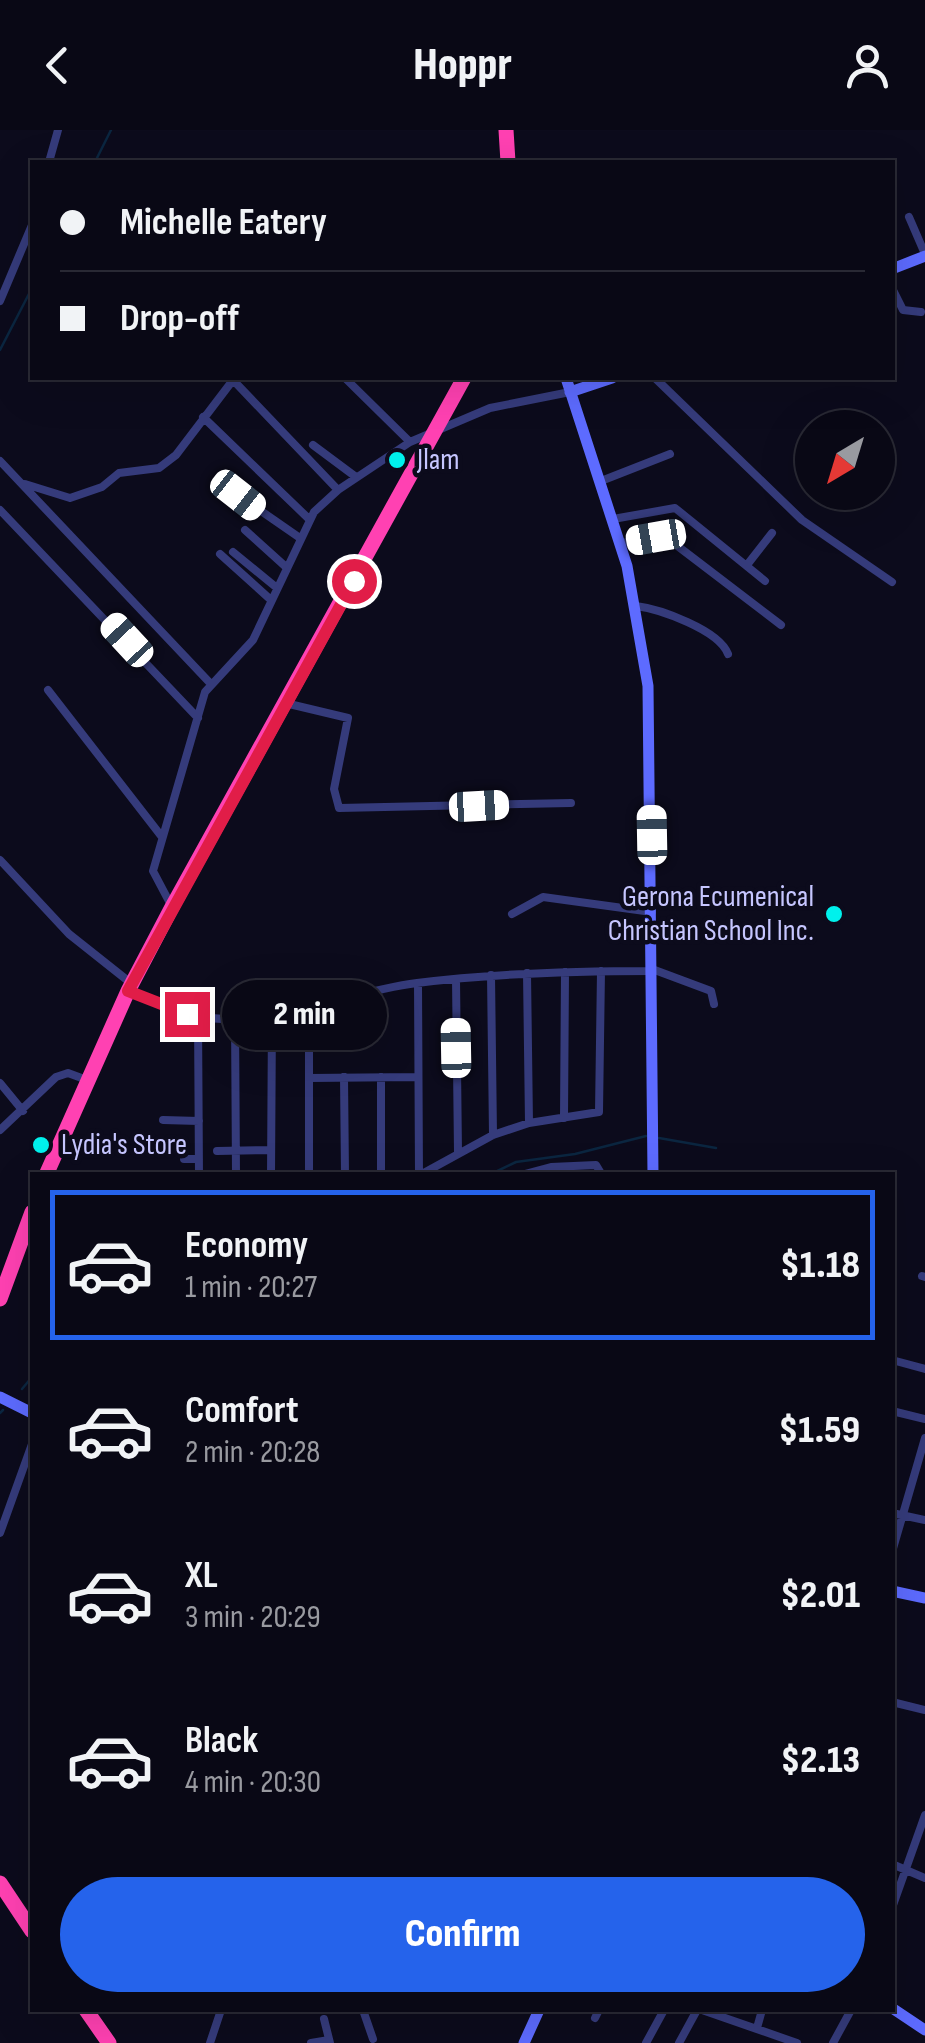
<!DOCTYPE html>
<meta charset="utf-8">
<style>
body{margin:0;font-family:"Sofia Sans Condensed",sans-serif;background:#12111e;color:#f1f3f6;height:100vh;display:flex;flex-direction:column;font-size:38px;white-space:nowrap}
*{box-sizing:border-box;margin:0}
p{font-size:32px;color:#999aa0}
.icon{flex:none;width:55px;height:55px;fill:none;stroke:currentColor;stroke-width:2;stroke-linecap:round;stroke-linejoin:round}
.map{position:relative;flex:1;overflow:hidden}
.drawer{position:absolute;left:30px;top:1042px;width:865px;height:840px;display:flex;flex-direction:column;background:#090815;border-radius:0px;box-shadow:0 10px 40px #0002,0 0 0 2px #292934}
.drawer>*{flex:none}
.top-card{position:absolute;left:30px;top:30px;width:865px;height:220px;border-radius:0px;box-shadow:0 10px 40px #0002,0 0 0 2px #292934;display:grid;align-content:center;height:220px;padding:0 30px;background:#090815}
.needle{width:65px;rotate:218deg}
.fabs{position:absolute;left:795px;top:280px;display:grid;gap:20px}
.fabs a{display:grid;place-items:center;width:100px;height:100px;border-radius:50%;background:#090815;box-shadow:0 10px 40px #0002,0 0 0 2px #292934;font-size:50px}
.end{position:absolute;width:45px;height:45px;margin:-22px;border:12px solid #e11d48;background:#fff;box-shadow:0 0 0 5px #fff}
.from{border-radius:50%}
.bubble{position:absolute;height:70px;border-radius:35px;background:#090815;box-shadow:0 10px 40px #0002,0 0 0 2px #292934;font-size:32px;font-weight:800;line-height:70px;text-align:center}
.car{position:absolute;width:30px;height:60px;margin:-30px -15px;border-radius:12px;box-shadow:0 0 8px 2px #0007;background:linear-gradient(#fff 24%,#345 0 40%,#fff 0 76%,#345 0 86%,#fff 0)}
.top-card b{display:flex;align-items:center;gap:35px;height:95px;font-size:38px}
.top-card b+b{border-top:2px solid #292934}
.top-card i{width:25px;height:25px;background:#f1f3f6}
ul{padding:18px 0 0;list-style:none}
li{display:flex;align-items:center;gap:30px;height:150px;margin:0 20px 15px;padding:0 10px;border:5px solid transparent;border-radius:0px}
li div{flex:1}
li b{display:block;font-size:38px}
li em{font-style:normal;font-weight:800}
li.selected{border-color:#2563eb}
li>.icon{width:90px;height:90px;stroke-width:1.5}
.button{display:flex;gap:20px;margin-top:auto;padding:20px 30px}
.button a{flex:1;height:115px;border-radius:60px;background:#2563eb;color:#fff;font-size:40px;font-weight:800;line-height:115px;text-align:center}
header{display:flex;justify-content:space-between;align-items:center;height:130px;padding:0 30px;background:#090815;font-size:45px;font-weight:800}
.map>svg:first-child{display:block}
.lines{fill:none;stroke-linecap:round;stroke-linejoin:round}
.stream{stroke:#0b2640;stroke-width:2.5}
.street{stroke:#353b7b;stroke-width:8}
.secondary{stroke:#5d6bff;stroke-width:11}
.highway{stroke:#ff41b2;stroke-width:15}
.route{stroke:#e11d48;stroke-width:12}
.poi-dot{fill:#00f1ed;stroke:#0c0b1c;stroke-width:4}
.labels{text-anchor:middle;dominant-baseline:central;stroke-width:9;stroke-linejoin:round;paint-order:stroke}
.poi-label{font-size:30px;fill:#c6c6ff;stroke:#0c0b1c;text-anchor:start}
</style>
<header><svg class="icon" aria-label="back" viewBox="0 0 24 24"><path d="M15 5l-7 7 7 7"/></svg>Hoppr<svg class="icon" aria-label="person" viewBox="0 0 24 24"><circle cx="12" cy="8" r="4"/><path d="M4 21q1-7 8-7t8 7"/></svg></header>
<div class="map">
<svg width="925" height="1913" viewBox="0 0 925 1913">
<rect width="100%" height="100%" fill="#0c0b1c"/>
<g class="lines">
<!-- stream -->
<path class="stream" d="M95 32 111 0
M0 220 32 158
M659 1008 716 1018
M489 1045 516 1032 575 1024 646 1006
M22 1259 32 1247
M0 1283 3 1280"/>
<!-- street -->
<path class="street" d="M49 32 58 0
M909 87 925 124
M892 158 903 180 921 182
M0 171 32 95
M345 248 410 312
M655 248 802 390 892 452
M203 287 309 389
M313 315 356 347
M0 331 210 553
M601 351 670 324
M25 354 70 368 102 357 119 343 159 338 176 325 233 250 338 360
M238 365 300 408
M0 380 198 588
M613 389 675 378 765 451
M245 400 286 437
M620 413 667 408 781 495
M233 422 277 458
M220 424 271 470
M747 435 772 403
M636 476C660 479 719 500 728 524
M48 560 162 707
M285 573 348 588 334 659 339 678 571 673
M0 730 69 804 132 854
M172 777 153 741 205 562 253 510 314 382 338 360 410 312 490 278 570 262
M512 784 543 767 652 782
M652 839 711 861 714 874
M527 843 529 993
M491 845 493 1005
M456 849 458 1022
M418 853 419 1045
M128 861C149 869 170 880 192 885 270 902 342 862 417 853 495 843 573 841 653 841
M309 879V1045
M198 886 199 1045
M235 888 236 1045
M344 947 345 1045
M381 947V1045
M309 948 418 947
M0 953 23 981
M564 988 565 842
M163 990 199 991
M0 1000 56 947 68 943 87 950
M217 1021 271 1020
M184 1029H199
M271 1045 272 886
M420 1045 493 1005 529 993 599 982 601 841
M521 1045 551 1037 596 1035 602 1045
M922 1146 925 1147
M892 1230 925 1239
M892 1281 925 1289
M892 1383 925 1390
M0 1403 32 1314
M892 1422 925 1308
M892 1572 925 1580
M892 1734 925 1748
M892 1778 925 1685
M363 1880 373 1909
M702 1880 797 1913
M595 1888 599 1880
M324 1889 330 1913
M757 1898 762 1880
M210 1913 221 1880
M311 1913 329 1910
M646 1913 664 1880
M679 1913 697 1880
M833 1913 851 1880"/>
<!-- secondary -->
<path class="secondary" d="M892 139 925 126
M566 248 627 436 648 556 653 1045
M570 262 612 248
M0 1267 32 1283
M892 1461 925 1468
M892 1878 925 1900
M524 1913 539 1880"/>
<!-- highway -->
<path class="highway" d="M506 0 508 32
M46 1045 128 861 172 777 464 248
M0 1169 32 1082
M0 1753 32 1801
M86 1880 109 1913"/>
</g>
<g class="lines">
<!-- route -->
<path class="route" d="M187 884 128 861 354 451"/>
</g>
<!-- markers -->
<g class="poi-dot">
<circle cx="397" cy="330" r="10"/>
<circle cx="834" cy="784" r="10"/>
<circle cx="41" cy="1015" r="10"/>
</g>
<g class="labels">
<!-- poi labels -->
<g class="poi-label">
<text x="417" y="330">Jlam</text>
<text x="814" y="767" text-anchor="end">Gerona Ecumenical<tspan x="814" dy="34">Christian School Inc.</tspan></text>
<text x="61" y="1015">Lydia's Store</text>
</g>
</g>
</svg>
<div class="fabs">
<a><svg class="needle" viewBox="-14 -14 28 28"><path d="M0-13l5 13h-10z" fill="#e53935"/><path d="M0 13l5-13h-10z" fill="#999aa0"/></svg></a>
</div>
<i class="end from" style="left:354px;top:451px"></i>
<i class="end" style="left:187px;top:884px"></i>
<div class="bubble" style="left:222px;top:850px;width:165px">2 min</div>
<i class="car" style="left:238px;top:365px;rotate:128deg"></i>
<i class="car" style="left:656px;top:407px;rotate:260deg"></i>
<i class="car" style="left:127px;top:510px;rotate:317deg"></i>
<i class="car" style="left:479px;top:676px;rotate:87deg"></i>
<i class="car" style="left:652px;top:705px;rotate:359deg"></i>
<i class="car" style="left:456px;top:918px;rotate:359deg"></i>
<div class="top-card">
<b><i class="from"></i>Michelle Eatery</b>
<b><i></i>Drop-off</b>
</div>
<section class="drawer">
<ul>
<li class="selected"><svg class="icon" aria-label="car" viewBox="0 0 24 24"><path d="M5 17H2v-5l4-1 3-4h7l3 4 3 1v5h-3M9 17h6M6 11h13"/><circle cx="7" cy="17" r="2"/><circle cx="17" cy="17" r="2"/></svg><div><b>Economy</b><p>1 min · 20:27</p></div><em>$1.18</em></li>
<li><svg class="icon" aria-label="car" viewBox="0 0 24 24"><path d="M5 17H2v-5l4-1 3-4h7l3 4 3 1v5h-3M9 17h6M6 11h13"/><circle cx="7" cy="17" r="2"/><circle cx="17" cy="17" r="2"/></svg><div><b>Comfort</b><p>2 min · 20:28</p></div><em>$1.59</em></li>
<li><svg class="icon" aria-label="car" viewBox="0 0 24 24"><path d="M5 17H2v-5l4-1 3-4h7l3 4 3 1v5h-3M9 17h6M6 11h13"/><circle cx="7" cy="17" r="2"/><circle cx="17" cy="17" r="2"/></svg><div><b>XL</b><p>3 min · 20:29</p></div><em>$2.01</em></li>
<li><svg class="icon" aria-label="car" viewBox="0 0 24 24"><path d="M5 17H2v-5l4-1 3-4h7l3 4 3 1v5h-3M9 17h6M6 11h13"/><circle cx="7" cy="17" r="2"/><circle cx="17" cy="17" r="2"/></svg><div><b>Black</b><p>4 min · 20:30</p></div><em>$2.13</em></li>
</ul>
<div class="button"><a>Confirm</a></div>
</section>
</div>
